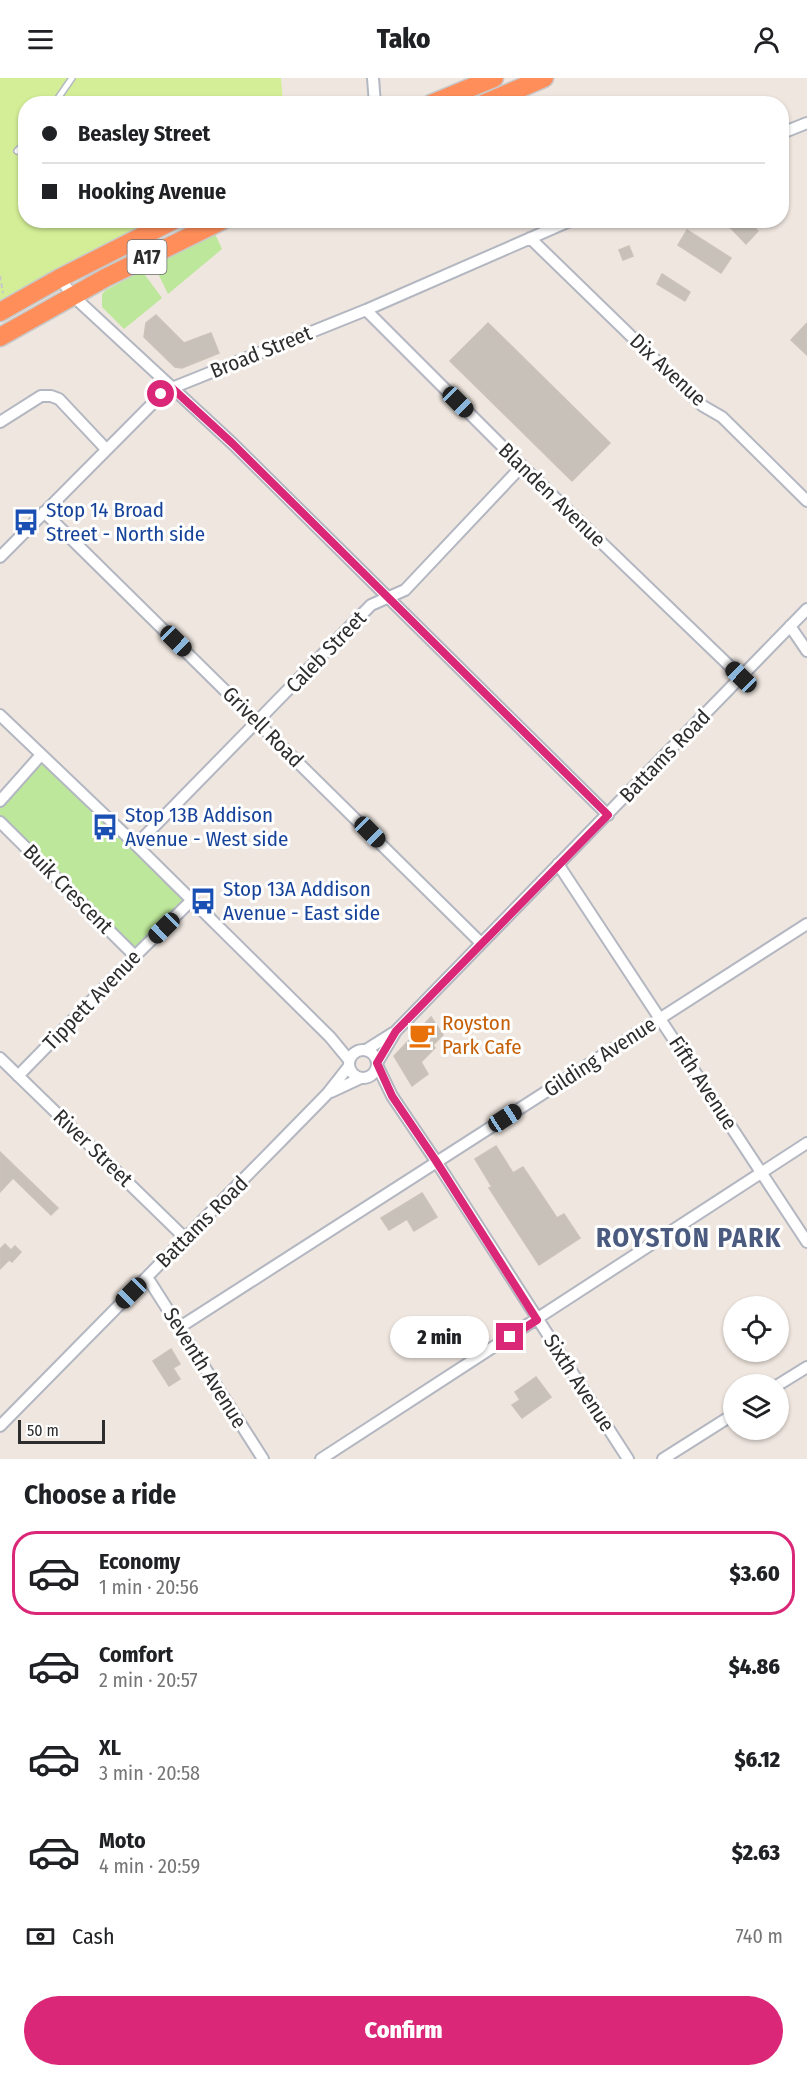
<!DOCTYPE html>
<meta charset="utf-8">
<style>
body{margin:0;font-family:"Fira Sans Condensed",sans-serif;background:#f2f2f2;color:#202124;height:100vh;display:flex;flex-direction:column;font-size:22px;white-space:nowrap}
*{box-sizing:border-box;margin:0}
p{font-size:20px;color:#757577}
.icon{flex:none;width:33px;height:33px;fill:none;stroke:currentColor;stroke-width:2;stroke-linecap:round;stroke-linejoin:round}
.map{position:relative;height:1381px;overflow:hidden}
.details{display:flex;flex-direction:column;background:#fff;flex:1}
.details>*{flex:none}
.top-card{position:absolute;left:18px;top:18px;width:771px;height:132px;border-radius:24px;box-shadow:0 2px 4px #0004;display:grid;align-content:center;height:132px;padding:0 24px;background:#fff}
.fabs{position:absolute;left:723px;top:1218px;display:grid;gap:12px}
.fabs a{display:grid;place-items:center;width:66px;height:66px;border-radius:50%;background:#fff;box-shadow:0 2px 4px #0004;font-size:30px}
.scale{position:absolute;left:18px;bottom:15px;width:87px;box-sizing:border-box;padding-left:6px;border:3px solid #2d2d2d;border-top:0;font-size:16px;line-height:21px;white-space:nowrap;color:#2d2d2d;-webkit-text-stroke:4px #fff;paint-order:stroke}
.end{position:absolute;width:27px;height:27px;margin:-14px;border:8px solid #db2777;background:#fff;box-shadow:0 0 0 3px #fff}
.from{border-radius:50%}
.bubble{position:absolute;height:42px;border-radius:21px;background:#fff;box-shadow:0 2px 4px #0004;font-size:20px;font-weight:800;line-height:42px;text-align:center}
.car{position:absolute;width:18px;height:36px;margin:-18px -9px;border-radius:8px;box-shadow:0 0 4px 2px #0007;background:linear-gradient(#222 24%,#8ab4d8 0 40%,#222 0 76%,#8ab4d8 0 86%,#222 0)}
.top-card b{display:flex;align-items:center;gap:21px;height:57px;font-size:22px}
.top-card b+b{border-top:2px solid #e0e0e0}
.top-card i{width:15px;height:15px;background:#202124}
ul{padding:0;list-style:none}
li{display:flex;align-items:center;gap:18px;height:84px;margin:0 12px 9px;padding:0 12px;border:3px solid transparent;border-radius:24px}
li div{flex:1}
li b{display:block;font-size:22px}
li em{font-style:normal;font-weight:800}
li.current{border-color:#db2777}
li>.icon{width:54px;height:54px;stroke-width:1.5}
h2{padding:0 24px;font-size:27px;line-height:72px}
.pay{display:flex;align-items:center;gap:15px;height:66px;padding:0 24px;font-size:22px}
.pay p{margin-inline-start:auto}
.cta{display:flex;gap:12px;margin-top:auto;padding:12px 24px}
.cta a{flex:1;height:69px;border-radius:36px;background:#db2777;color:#fff;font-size:24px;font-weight:800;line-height:69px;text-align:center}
header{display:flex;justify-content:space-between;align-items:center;height:78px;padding:0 24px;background:#fff;font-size:27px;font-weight:800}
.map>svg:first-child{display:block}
.green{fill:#bde79a}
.pitch{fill:#d3ee96}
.building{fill:#c8c1ba;stroke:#cbc2b8;stroke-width:1.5}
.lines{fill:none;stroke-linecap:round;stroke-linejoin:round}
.lane-casing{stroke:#b3b7c1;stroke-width:8}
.street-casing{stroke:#b3b7c1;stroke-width:14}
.highway-casing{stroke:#c8c8c8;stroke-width:21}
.path{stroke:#c8c8c8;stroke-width:2;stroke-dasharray:4.5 3;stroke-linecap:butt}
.lane{stroke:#fff;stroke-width:5}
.street{stroke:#fff;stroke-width:10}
.highway{stroke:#ff8e5a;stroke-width:18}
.route{stroke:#db2777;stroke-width:8}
.labels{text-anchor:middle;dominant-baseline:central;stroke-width:6;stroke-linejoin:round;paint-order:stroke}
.shield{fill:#fff;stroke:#6c6c6c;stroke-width:1.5}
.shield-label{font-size:20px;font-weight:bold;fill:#2d2d2d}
.street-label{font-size:21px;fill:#2d2d2d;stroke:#fff}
.transit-label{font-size:21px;fill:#164399;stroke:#fff;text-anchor:start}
.food-label{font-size:21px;fill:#c56008;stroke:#fff;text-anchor:start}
.district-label{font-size:27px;font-weight:bold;letter-spacing:1.5px;fill:#4b5b80;stroke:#fff}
</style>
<header><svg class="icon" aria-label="menu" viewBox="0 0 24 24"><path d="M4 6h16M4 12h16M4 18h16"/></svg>Tako<svg class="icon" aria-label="person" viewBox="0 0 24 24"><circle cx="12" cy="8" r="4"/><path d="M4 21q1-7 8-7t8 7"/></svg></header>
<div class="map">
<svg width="807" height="1381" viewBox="0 0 807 1381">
<rect width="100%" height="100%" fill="#efe6df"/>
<!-- green -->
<path class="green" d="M215 156 222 171 168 216 154 187Z
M142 193 162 220 124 251 102 229V216L106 212Z
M40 678 192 822 135 878 0 744V723Z"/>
<!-- pitch -->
<path class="pitch" d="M0 0H281L283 25 26 26V142L174 143 0 234Z"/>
<!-- building -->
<path class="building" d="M723 142H747L758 153 746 166Z
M687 152 731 180 721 195 678 167Z
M629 168 633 178 623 182 619 172Z
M662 196 690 214 685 223 657 206Z
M156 237 184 265 211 255 219 275 182 290 175 289 144 259 146 245Z
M488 245 610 365 572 403 450 283Z
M807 245V277L791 262Z
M431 939 443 957 433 967 435 970 421 984 428 996 412 1008 394 978Z
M496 1068 513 1095 523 1089 557 1140 564 1136 580 1160 539 1187 489 1110 492 1109 475 1081Z
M0 1074 58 1130 51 1137 13 1100 0 1114Z
M422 1115 437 1139 414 1153 407 1141 389 1152 381 1140Z
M5 1166 11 1172 15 1168 21 1174 12 1184 9 1182 0 1191V1171Z
M171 1271 180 1286 173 1290 180 1301 169 1308 153 1283Z
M536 1299 551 1319 522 1340 512 1327 520 1322 515 1314Z"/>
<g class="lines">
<!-- lane casing -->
<g class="lane-casing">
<path id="lane" d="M54 26 72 0
M17 73 26 64"/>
</g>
<!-- street casing -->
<g class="street-casing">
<path id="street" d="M373 0 375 26
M782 55 807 45
M530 160 703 328 722 339 807 423
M60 200 72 217 233 366 608 737
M366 232 522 388 741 599
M0 344 41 318H51L59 321 106 371
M44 434 481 865
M0 479 161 317 172 310 366 232 572 142
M790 548 807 573
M0 637 136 767 330 959 349 982
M0 723 40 678
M0 744 135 878
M136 767 371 527 405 512 522 388
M558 786 807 1164
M349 986a14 14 0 1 1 28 0a14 14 0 1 1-28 0Z
M366 972 393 955
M0 980 185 1160
M377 985 396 953 807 531
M377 987 392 1018 436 1083 628 1381
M18 998 135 878 192 822
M331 1014 361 1000
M147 1199 263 1381
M180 1249 807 846
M778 1307 807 1289
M0 1348 280 1064 327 1016 349 988
M321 1381 807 1065
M663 1381 734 1336"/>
</g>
<!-- highway casing -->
<g class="highway-casing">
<path id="highway" d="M431 26 494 0
M483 26 544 0
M0 234 60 200 174 142
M0 259 105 200 223 142"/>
</g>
<!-- path -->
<path class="path" d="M0 198 3 215"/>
<!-- lane -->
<use href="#lane" class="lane"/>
<!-- street -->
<use href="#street" class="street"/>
<!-- highway -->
<use href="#highway" class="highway"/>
</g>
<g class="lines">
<!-- route -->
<path class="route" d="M161 316 172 310 233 366 608 737 396 953 377 985 392 1018 436 1083 537 1242 510 1259"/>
</g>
<!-- icons -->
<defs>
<g id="bus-bare" transform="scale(2.07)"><path d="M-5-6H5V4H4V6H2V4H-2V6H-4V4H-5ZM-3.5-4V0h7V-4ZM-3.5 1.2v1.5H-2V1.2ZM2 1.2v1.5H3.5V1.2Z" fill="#1a4fb4" stroke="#fff" stroke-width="2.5" paint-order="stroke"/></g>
<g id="cafe-bare" transform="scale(2.07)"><path d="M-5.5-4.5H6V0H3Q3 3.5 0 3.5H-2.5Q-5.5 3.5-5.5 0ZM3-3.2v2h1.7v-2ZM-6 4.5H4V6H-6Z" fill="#e8710a" stroke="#fff" stroke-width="2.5" paint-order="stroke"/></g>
</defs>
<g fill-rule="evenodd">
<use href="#bus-bare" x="26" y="444"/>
<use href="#bus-bare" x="105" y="749"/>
<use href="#bus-bare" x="203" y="823"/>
<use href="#cafe-bare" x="422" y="957"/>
</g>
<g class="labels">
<!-- shield labels -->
<rect class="shield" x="127.5" y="162" width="39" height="34" rx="4.5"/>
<g class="shield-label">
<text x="147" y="179">A17</text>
</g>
<!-- street labels -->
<g class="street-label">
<text transform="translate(261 274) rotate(-22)">Broad Street</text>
<text transform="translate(668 292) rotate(43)">Dix Avenue</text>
<text transform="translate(552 417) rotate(44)">Blanden Avenue</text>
<text transform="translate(326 574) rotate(-46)">Caleb Street</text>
<text transform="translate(263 649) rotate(45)">Grivell Road</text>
<text transform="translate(665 678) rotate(-46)">Battams Road</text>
<text transform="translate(68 811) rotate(45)">Buik Crescent</text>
<text transform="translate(92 922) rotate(-46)">Tippett Avenue</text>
<text transform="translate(600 979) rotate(-33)">Gilding Avenue</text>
<text transform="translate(703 1005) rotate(57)">Fifth Avenue</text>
<text transform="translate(93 1070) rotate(44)">River Street</text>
<text transform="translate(202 1144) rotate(-45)">Battams Road</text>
<text transform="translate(205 1290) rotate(58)">Seventh Avenue</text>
<text transform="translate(579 1305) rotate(57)">Sixth Avenue</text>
</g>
<!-- transit labels -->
<g class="transit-label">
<text x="46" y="432">Stop 14 Broad<tspan x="46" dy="24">Street - North side</tspan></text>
<text x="125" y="737">Stop 13B Addison<tspan x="125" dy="24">Avenue - West side</tspan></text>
<text x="223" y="811">Stop 13A Addison<tspan x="223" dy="24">Avenue - East side</tspan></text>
</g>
<!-- food labels -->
<g class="food-label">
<text x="442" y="945">Royston<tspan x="442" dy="24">Park Cafe</tspan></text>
</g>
<!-- district labels -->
<g class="district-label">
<text x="689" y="1160">ROYSTON PARK</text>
</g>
</g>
</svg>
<div class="fabs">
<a><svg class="icon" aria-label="locate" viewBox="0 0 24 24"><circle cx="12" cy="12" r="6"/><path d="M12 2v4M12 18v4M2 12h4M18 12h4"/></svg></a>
<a><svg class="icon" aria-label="layers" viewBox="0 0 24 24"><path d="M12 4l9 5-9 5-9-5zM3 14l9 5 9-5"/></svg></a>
</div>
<div class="scale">50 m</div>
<i class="end from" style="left:161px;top:316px"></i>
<i class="end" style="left:510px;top:1259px"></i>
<div class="bubble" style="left:390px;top:1238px;width:99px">2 min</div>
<i class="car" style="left:458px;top:324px;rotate:135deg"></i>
<i class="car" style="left:176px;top:563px;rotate:134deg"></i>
<i class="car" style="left:741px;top:599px;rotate:314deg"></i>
<i class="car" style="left:370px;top:754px;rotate:135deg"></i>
<i class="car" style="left:164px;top:850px;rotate:226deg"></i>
<i class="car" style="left:505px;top:1040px;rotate:57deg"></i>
<i class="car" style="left:131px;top:1215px;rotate:225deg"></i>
<div class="top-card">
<b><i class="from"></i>Beasley Street</b>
<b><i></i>Hooking Avenue</b>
</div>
</div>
<section class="details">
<h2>Choose a ride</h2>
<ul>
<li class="current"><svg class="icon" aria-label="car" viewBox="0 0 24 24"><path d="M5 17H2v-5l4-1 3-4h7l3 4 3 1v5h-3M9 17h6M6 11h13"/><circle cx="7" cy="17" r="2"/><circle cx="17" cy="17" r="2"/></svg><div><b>Economy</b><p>1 min · 20:56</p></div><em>$3.60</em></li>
<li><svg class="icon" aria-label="car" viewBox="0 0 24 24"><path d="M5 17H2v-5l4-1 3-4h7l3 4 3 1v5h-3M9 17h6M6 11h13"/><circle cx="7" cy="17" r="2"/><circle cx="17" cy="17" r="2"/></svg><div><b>Comfort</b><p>2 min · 20:57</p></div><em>$4.86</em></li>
<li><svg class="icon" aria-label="car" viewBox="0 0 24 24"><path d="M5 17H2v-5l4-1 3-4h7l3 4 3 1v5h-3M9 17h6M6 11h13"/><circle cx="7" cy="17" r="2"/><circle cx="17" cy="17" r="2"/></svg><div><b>XL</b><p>3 min · 20:58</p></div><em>$6.12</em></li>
<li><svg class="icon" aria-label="car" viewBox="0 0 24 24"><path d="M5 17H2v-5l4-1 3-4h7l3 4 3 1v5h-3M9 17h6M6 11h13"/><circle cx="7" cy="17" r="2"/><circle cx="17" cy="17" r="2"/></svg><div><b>Moto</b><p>4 min · 20:59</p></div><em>$2.63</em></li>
</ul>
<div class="pay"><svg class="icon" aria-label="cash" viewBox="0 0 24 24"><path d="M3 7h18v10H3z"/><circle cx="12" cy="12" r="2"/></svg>Cash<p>740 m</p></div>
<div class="cta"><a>Confirm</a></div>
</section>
